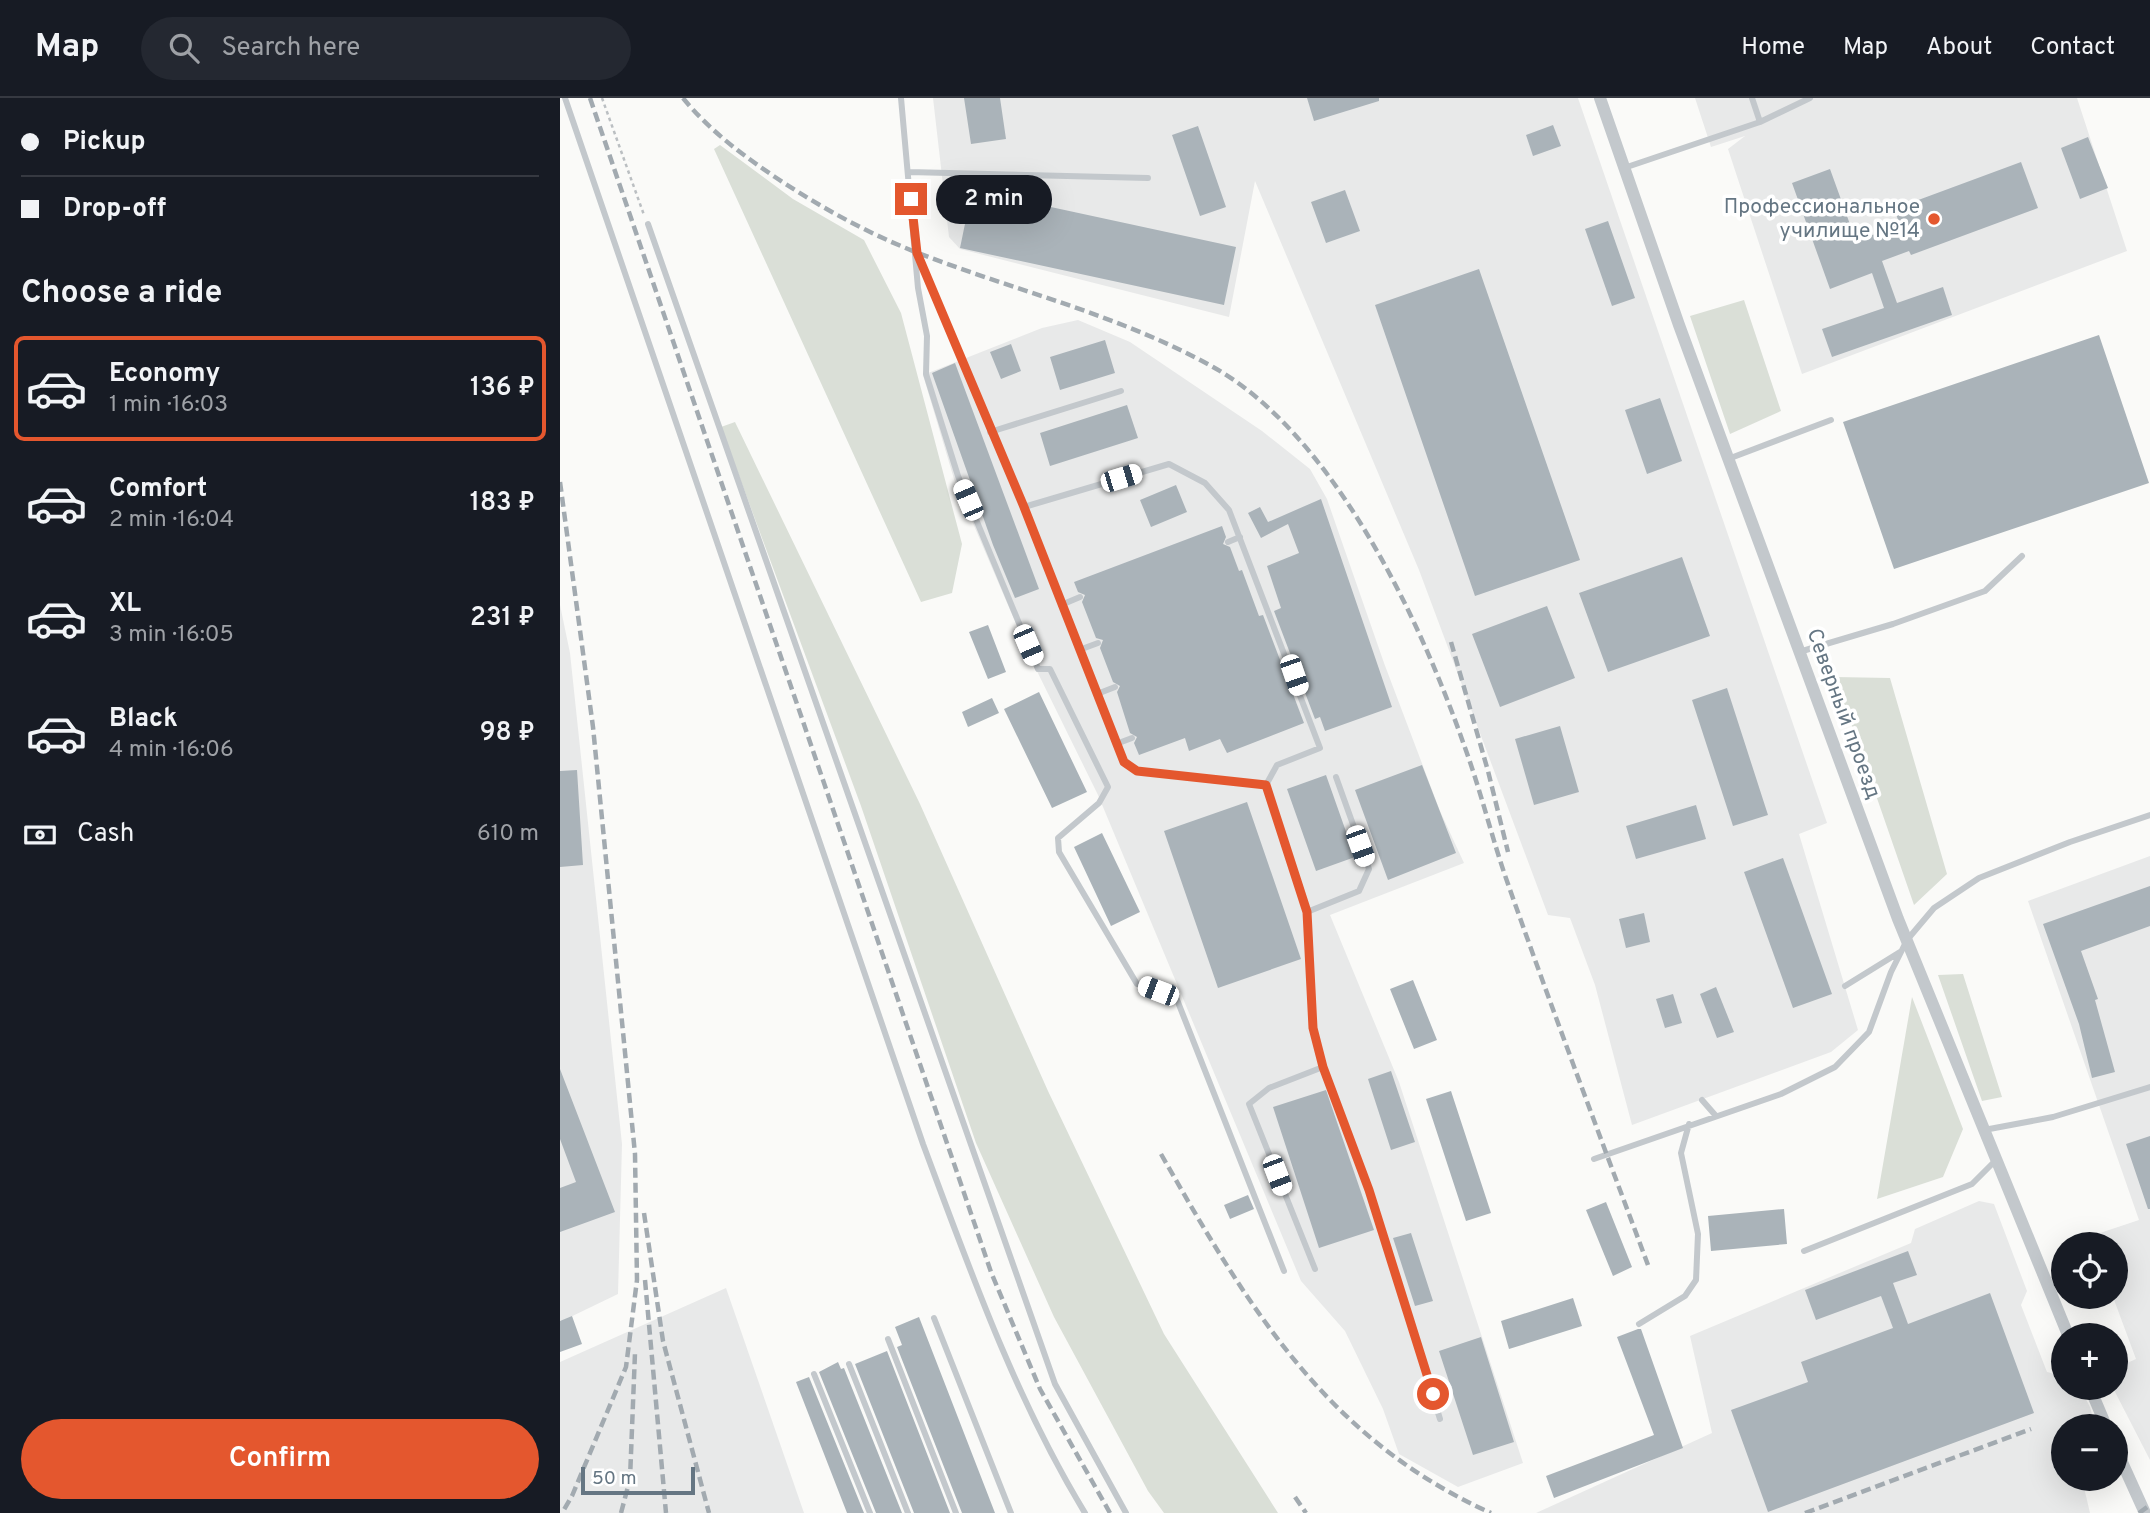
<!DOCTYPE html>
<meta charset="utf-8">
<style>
body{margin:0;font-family:Overpass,sans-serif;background:#242831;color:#f1f3f6;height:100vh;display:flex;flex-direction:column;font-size:26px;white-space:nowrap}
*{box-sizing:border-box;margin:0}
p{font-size:23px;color:#9ea1a6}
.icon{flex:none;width:38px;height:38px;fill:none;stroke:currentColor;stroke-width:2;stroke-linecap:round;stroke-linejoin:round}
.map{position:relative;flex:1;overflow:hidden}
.drawer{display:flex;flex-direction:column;background:#171b24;width:560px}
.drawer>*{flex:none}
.guide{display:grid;align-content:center;height:154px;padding:0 21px;background:#171b24}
.tools{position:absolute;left:1491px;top:1134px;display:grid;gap:14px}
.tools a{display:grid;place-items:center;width:77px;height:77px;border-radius:50%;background:#171b24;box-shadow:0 7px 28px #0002;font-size:35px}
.scale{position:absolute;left:21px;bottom:18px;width:114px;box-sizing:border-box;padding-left:7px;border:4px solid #657683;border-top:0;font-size:19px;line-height:24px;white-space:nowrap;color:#657683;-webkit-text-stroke:5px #fff;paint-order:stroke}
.end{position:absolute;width:32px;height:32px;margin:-16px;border:9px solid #e4572e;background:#fff;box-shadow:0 0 0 4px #fff}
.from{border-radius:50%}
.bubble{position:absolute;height:49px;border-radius:24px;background:#171b24;box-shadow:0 7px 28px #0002;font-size:23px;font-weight:600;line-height:49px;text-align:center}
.car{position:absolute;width:21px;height:42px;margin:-21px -10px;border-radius:9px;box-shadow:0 0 5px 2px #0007;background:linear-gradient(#fff 24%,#345 0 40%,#fff 0 76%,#345 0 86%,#fff 0)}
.guide b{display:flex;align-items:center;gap:24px;height:66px;font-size:26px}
.guide b+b{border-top:2px solid #363941}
.guide i{width:18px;height:18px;background:#f1f3f6}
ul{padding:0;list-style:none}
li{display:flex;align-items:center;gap:21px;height:105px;margin:0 14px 10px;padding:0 7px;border:4px solid transparent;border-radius:10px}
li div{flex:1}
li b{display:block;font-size:26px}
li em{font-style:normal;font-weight:600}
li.active{border-color:#e4572e}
li>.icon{width:63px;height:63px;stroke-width:1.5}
h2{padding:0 21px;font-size:32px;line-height:84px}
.pay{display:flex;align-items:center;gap:18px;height:77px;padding:0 21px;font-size:26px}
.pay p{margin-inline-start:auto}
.action{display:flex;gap:14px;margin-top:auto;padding:14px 21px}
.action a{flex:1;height:80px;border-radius:42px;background:#e4572e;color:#fff;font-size:28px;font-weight:600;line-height:80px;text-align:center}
header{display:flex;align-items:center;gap:42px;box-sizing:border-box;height:98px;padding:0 35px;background:#171b24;border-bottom:2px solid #363941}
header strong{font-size:33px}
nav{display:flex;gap:38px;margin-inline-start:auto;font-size:24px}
.search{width:490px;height:63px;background:#242831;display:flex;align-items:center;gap:18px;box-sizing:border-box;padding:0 24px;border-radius:38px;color:#9ea1a6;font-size:26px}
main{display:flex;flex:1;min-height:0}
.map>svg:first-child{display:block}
.built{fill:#e8e9e9}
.green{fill:#dadfd7}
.building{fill:#aab3b9}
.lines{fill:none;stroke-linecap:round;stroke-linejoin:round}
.path{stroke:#bbbfc2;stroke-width:2.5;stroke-dasharray:3.5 3.5;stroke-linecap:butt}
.service{stroke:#c3c8cc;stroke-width:6}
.minor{stroke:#c3c8cc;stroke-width:12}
.rail{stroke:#a2aab0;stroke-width:4.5;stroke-dasharray:10 5;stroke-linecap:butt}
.route{stroke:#e4572e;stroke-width:9}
.poi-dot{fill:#e4572e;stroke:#fff;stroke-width:2.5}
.labels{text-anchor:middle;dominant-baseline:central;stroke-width:7;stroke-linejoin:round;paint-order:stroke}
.poi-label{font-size:21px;fill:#657683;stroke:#fff;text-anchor:end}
.street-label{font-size:21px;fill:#657683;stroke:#fff}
</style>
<header>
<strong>Map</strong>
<div class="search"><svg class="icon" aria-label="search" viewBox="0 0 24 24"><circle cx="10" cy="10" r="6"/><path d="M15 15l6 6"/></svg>Search here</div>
<nav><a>Home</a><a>Map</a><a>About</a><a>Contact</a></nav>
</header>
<main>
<section class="drawer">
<div class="guide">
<b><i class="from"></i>Pickup</b>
<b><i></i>Drop-off</b>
</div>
<h2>Choose a ride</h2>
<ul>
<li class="active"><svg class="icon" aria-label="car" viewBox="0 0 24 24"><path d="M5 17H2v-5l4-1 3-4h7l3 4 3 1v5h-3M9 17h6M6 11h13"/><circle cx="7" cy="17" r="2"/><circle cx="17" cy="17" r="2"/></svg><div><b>Economy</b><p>1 min · 16:03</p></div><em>136 ₽</em></li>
<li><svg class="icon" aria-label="car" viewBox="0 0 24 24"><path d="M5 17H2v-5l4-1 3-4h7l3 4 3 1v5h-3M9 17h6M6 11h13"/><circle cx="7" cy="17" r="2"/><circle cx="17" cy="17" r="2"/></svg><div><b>Comfort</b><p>2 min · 16:04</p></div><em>183 ₽</em></li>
<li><svg class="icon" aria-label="car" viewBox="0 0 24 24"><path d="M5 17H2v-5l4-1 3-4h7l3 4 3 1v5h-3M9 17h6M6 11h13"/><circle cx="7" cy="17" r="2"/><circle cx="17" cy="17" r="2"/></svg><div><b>XL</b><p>3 min · 16:05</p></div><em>231 ₽</em></li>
<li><svg class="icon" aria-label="car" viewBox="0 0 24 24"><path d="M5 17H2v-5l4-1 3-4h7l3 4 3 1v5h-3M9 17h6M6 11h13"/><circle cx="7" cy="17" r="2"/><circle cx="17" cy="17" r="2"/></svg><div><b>Black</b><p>4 min · 16:06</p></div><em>98 ₽</em></li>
</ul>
<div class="pay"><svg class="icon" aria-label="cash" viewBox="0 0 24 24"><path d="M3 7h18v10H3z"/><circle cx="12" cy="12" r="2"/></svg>Cash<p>610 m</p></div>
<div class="action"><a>Confirm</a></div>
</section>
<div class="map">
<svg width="1590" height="1415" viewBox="0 0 1590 1415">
<rect width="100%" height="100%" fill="#fafaf8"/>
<!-- built -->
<path class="built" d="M373 0H1018L1267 725 1239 736 1298 932 1271 954 1072 1027 1035 887 1010 820 988 817 859 472 695 83 669 219 400 151 389 139Z
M1135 0H1517L1567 153 1242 276 1168 51 1185 38 1151 49Z
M518 222 570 244 702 333 750 371 767 401 824 565 880 713 904 765 770 817 839 984 963 1365 898 1389 839 1356 823 1311 785 1233 741 1183 538 697 471 561 394 381 363 277 482 230Z
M0 507 10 555 62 1046 58 1196 0 1224Z
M1590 758V1362L1553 1290H1556V1270L1576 1261 1553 1199H1556V1146H1534L1531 1138 1579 1122 1468 803Z
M1419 1103 1434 1106 1467 1193 1461 1207 1487 1274 1503 1278V1290H1520L1530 1309 1535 1328H1503V1381H1522L1530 1415H976L1152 1335 1130 1238 1351 1145 1355 1131Z
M166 1190 244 1415H0V1264Z"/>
<!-- green -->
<path class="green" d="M160 47 233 101 304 142 341 215 402 446 392 495 361 504 154 51Z
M1184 202 1221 313 1170 336 1130 218Z
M175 324 360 706 488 993 604 1236 718 1415H604L588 1393 494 1219 416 1045 301 708 161 329Z
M1275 579 1330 580 1387 776 1354 807Z
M1403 876 1442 999 1422 1003 1378 877Z
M1352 899 1403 1031 1383 1079 1317 1101Z"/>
<!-- building -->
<path class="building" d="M404 0H440L446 41 411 46Z
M747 0H819V3L754 23Z
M993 27 1001 48 973 58 966 37Z
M638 28 666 109 640 118 612 37Z
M1528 39 1548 90 1520 101 1501 50Z
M1461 64 1478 110 1351 157 1349 153 1322 163 1337 205 1383 189 1392 217 1272 259 1262 231 1324 210 1312 175 1270 191 1232 85 1270 71 1296 143 1340 127 1334 111Z
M412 92 676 149 664 207 400 150Z
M785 92 800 133 766 145 751 104Z
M1048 123 1075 200 1052 208 1025 131Z
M919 171 1020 462 915 498 815 207Z
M1539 237 1589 385 1334 471 1283 324Z
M545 242 555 275 500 292 490 259Z
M451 246 461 273 441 281 430 254Z
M395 265 479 491 455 500 433 447 372 275Z
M1100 300 1122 363 1087 376 1065 312Z
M567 307 578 340 490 368 480 335Z
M616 387 627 414 591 429 580 402Z
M761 401 832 609 765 633 760 619 755 621 714 513 721 510 707 468 739 455 728 426 701 440 688 415 700 409 708 424Z
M662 428 666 439 663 446 670 449 679 473 682 472 699 518 703 517 744 625 667 655 660 641 629 653 625 640 579 657 574 645 577 639 570 635 557 594 560 588 553 584 540 550 543 542 536 540 522 504 525 497 518 494 514 484Z
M1122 459 1150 538 1048 574 1019 495Z
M987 508 1015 580 940 609 912 536Z
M428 527 446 574 428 581 409 534Z
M1167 590 1208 717 1173 728 1132 602Z
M479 594 527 694 492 710 444 611Z
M432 600 439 615 408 629 402 614Z
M1000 628 1019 694 974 707 955 641Z
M862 667 896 755 828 782 795 692Z
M17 672 23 767 0 769V673Z
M766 677 795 759 756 773 727 691Z
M687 704 741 861 658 890 604 733Z
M1136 707 1146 741 1076 761 1066 728Z
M542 735 580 814 551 828 514 749Z
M1223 760 1272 896 1233 910 1184 774Z
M1590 788V828L1521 853 1538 901 1535 902 1555 974 1532 980 1519 926 1483 826Z
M1084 815 1090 844 1066 850 1059 821Z
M853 882 877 942 854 951 830 891Z
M1156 889 1174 934 1157 940 1140 896Z
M1113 896 1122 925 1105 930 1096 901Z
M0 971 55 1114 0 1134V1090L16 1084 0 1041Z
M831 973 855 1044 831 1052 808 981Z
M766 992 814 1132 759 1150 713 1009Z
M891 993 931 1115 906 1123 866 1001Z
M1590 1038V1111H1588L1566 1046Z
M688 1097 694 1111 670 1121 664 1107Z
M1046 1104 1072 1169 1053 1178 1026 1112Z
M1224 1111 1227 1146 1151 1153 1148 1118Z
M851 1135 873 1203 855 1208 833 1140Z
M1348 1153 1357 1177 1333 1185 1348 1226 1430 1195 1474 1315 1208 1414 1171 1312 1248 1284 1241 1264 1333 1230 1321 1198 1256 1222 1245 1192Z
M1013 1200 1022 1228 949 1251 941 1223Z
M12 1218 22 1246 0 1254V1223Z
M359 1219 435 1415H402L337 1249 342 1247 335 1229Z
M1078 1231H1081L1123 1350 994 1400 986 1378 1094 1337 1057 1239Z
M921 1239 954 1344 913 1357 879 1253Z
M327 1253 390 1415H354L295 1266Z
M278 1264 281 1271 284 1270 342 1415H316L259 1274Z
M249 1279 304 1415H287L236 1284Z"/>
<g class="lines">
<!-- path -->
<path class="path" d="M42 0 84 117"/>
<!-- service -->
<path class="service" d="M5 0 363 1046C410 1172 455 1300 525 1415
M341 0 358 190 367 238 366 276 398 378 478 571H490L548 689 539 705 498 740 499 754 577 886 598 893 612 889 724 1173
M1200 24 1250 0
M1064 70 1200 24 1192 0
M349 74 588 80
M88 126 495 1286 566 1415
M358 158 464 409 609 366 645 385 669 412 760 650 717 667 706 687 747 814 799 793 809 771 776 679
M430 334 561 293
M1168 361 1271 322
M464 409 556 646 564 664 577 673 706 687
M668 444 680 439
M501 507 520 499
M519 552 538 545
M1239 554 1333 526 1425 493 1462 458
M537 596 555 589
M556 646 572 640
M747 814 753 930 763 969 809 1092 880 1321
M1285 888 1340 854
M1142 1002 1156 1018
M1424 1032 1493 1019 1590 989
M1034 1061 1221 996 1275 969 1309 934 1331 874 1347 842 1374 810 1419 780 1510 744 1590 717
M1244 1153 1412 1086 1436 1062
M755 1171 689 1006 709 990 763 969
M374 1220 451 1415
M1079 1226 1125 1198 1136 1182 1138 1136 1121 1055 1129 1026
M328 1241 396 1415
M289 1266 348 1415
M254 1276 310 1415"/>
<!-- minor -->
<path class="minor" d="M1040 0 1119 227 1338 821 1508 1237
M1530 1290 1546 1328
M1556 1351 1585 1415"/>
<!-- rail -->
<path class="rail" d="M30 0 431 1174 480 1291 550 1415
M123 0C149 32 181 56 215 79 260 109 307 135 358 155 456 193 560 217 653 269 773 336 860 521 904 647 921 693 932 741 948 786 993 914 1041 1041 1088 1167
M0 384 33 629 75 1056 77 1182 66 1269 12 1398 2 1415
M891 544 928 673 948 754
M601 1056C687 1207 766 1341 931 1415
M84 1115 103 1243 149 1415
M85 1182 106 1415
M735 1399 746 1415
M61 1415 70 1381 75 1255
M1245 1415 1471 1331
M1579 1415 1590 1407"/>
</g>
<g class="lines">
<!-- route -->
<path class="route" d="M351 101 357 155 464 409 564 664 577 673 706 687 747 814 753 930 763 969 809 1092 873 1296"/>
</g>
<!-- markers -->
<circle class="poi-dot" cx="1374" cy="121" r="7"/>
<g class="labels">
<!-- poi labels -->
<g class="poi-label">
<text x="1360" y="109">Профессиональное<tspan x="1360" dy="24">училище №14</tspan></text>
</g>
<!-- street labels -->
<g class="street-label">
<text transform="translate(1283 616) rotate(70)">Северный проезд</text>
</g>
</g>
</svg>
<div class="tools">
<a><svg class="icon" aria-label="locate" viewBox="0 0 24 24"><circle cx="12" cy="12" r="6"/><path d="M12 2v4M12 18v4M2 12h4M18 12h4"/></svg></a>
<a>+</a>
<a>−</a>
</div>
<div class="scale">50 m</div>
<i class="end from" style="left:873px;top:1296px"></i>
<i class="end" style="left:351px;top:101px"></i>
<div class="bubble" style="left:376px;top:77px;width:116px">2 min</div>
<i class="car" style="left:561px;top:380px;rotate:73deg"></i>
<i class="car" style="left:408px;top:402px;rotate:337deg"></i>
<i class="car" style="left:468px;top:547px;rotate:157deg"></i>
<i class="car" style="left:734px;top:577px;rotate:161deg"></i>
<i class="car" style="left:800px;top:748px;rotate:160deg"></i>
<i class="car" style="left:598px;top:893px;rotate:291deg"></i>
<i class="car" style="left:717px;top:1077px;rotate:159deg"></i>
</div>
</main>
